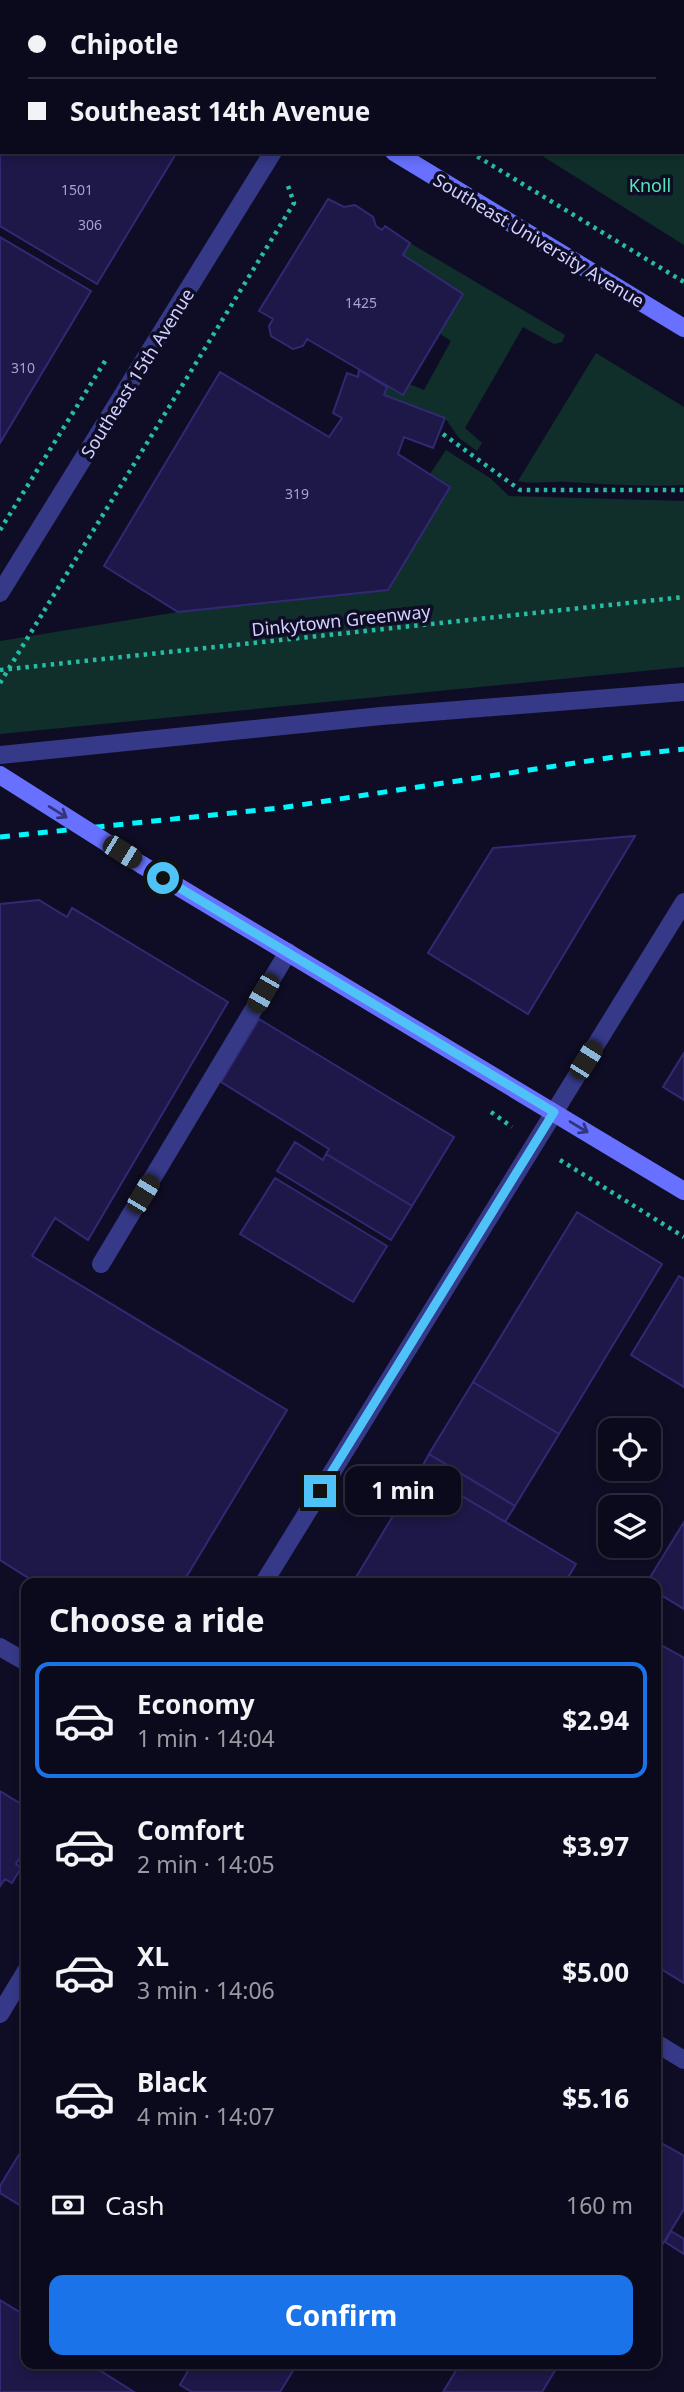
<!DOCTYPE html>
<meta charset="utf-8">
<style>
body{margin:0;font-family:"Noto Sans",sans-serif;background:#141325;color:#f1f3f6;height:100vh;display:flex;flex-direction:column;font-size:26px;white-space:nowrap}
*{box-sizing:border-box;margin:0}
p{font-size:23px;color:#9a9aa3}
.icon{flex:none;width:38px;height:38px;fill:none;stroke:currentColor;stroke-width:2;stroke-linecap:round;stroke-linejoin:round}
.map{position:relative;flex:1;overflow:hidden}
.side{position:absolute;left:21px;top:1578px;width:640px;height:791px;display:flex;flex-direction:column;background:#0b0a1c;border-radius:14px;box-shadow:0 4px 10px #0003,0 0 0 2px #2b2b3b}
.side>*{flex:none}
.top-card{position:absolute;left:0px;top:0px;width:684px;height:154px;box-shadow:0 4px 10px #0003,0 0 0 2px #2b2b3b;display:grid;align-content:center;height:154px;padding:0 28px;background:#0b0a1c}
.fabs{position:absolute;left:598px;top:1418px;display:grid;gap:14px}
.fabs a{display:grid;place-items:center;width:63px;height:63px;border-radius:14px;background:#0b0a1c;box-shadow:0 4px 10px #0003,0 0 0 2px #2b2b3b;font-size:35px}
.end{position:absolute;width:32px;height:32px;margin:-16px;border:9px solid #4fc3f7;background:#111;box-shadow:0 0 0 4px #111}
.from{border-radius:50%}
.bubble{position:absolute;height:49px;border-radius:14px;background:#0b0a1c;box-shadow:0 4px 10px #0003,0 0 0 2px #2b2b3b;font-size:23px;font-weight:700;line-height:49px;text-align:center}
.car{position:absolute;width:21px;height:42px;margin:-21px -10px;border-radius:9px;box-shadow:0 0 5px 2px #0007;background:linear-gradient(#222 24%,#8ab4d8 0 40%,#222 0 76%,#8ab4d8 0 86%,#222 0)}
.top-card b{display:flex;align-items:center;gap:24px;height:66px;font-size:26px}
.top-card b+b{border-top:2px solid #2b2b3b}
.top-card i{width:18px;height:18px;background:#f1f3f6}
ul{padding:0;list-style:none}
li{display:flex;align-items:center;gap:21px;height:116px;margin:0 14px 10px;padding:0 14px;border:4px solid transparent;border-radius:14px}
li div{flex:1}
li b{display:block;font-size:26px}
li em{font-style:normal;font-weight:700}
li.active{border-color:#1a73e8}
li>.icon{width:63px;height:63px;stroke-width:1.5}
h2{padding:0 28px;font-size:32px;line-height:84px}
.pay{display:flex;align-items:center;gap:18px;height:77px;padding:0 28px;font-size:26px}
.pay p{margin-inline-start:auto}
.button{display:flex;gap:14px;margin-top:auto;padding:14px 28px}
.button a{flex:1;height:80px;border-radius:14px;background:#1a73e8;color:#fff;font-size:28px;font-weight:700;line-height:80px;text-align:center}
.map>svg:first-child{display:block}
.green{fill:#102f2b}
.building{fill:#1d1847;stroke:#312974;stroke-width:2}
.lines{fill:none;stroke-linecap:round;stroke-linejoin:round}
.path{stroke:#27bca6;stroke-width:4.5;stroke-dasharray:3.5 5;stroke-linecap:butt}
.service{stroke:#353987;stroke-width:18}
.minor{stroke:#353987;stroke-width:18}
.tertiary{stroke:#353987;stroke-width:18}
.secondary{stroke:#6871ff;stroke-width:18}
.rail{stroke:#00f8fc;stroke-width:5;stroke-dasharray:10 9;stroke-linecap:butt}
.path-bridge{stroke:#27bca6;stroke-width:4.5;stroke-dasharray:3.5 5;stroke-linecap:butt}
.secondary-bridge{stroke:#6871ff;stroke-width:18}
.oneway{stroke:#33357c}
.route{stroke:#4fc3f7;stroke-width:9}
.labels{text-anchor:middle;dominant-baseline:central;stroke-width:7;stroke-linejoin:round;paint-order:stroke}
.number-label{font-size:14px;fill:#a5a3d1}
.park-label{font-size:18px;fill:#55e6b5;stroke:#0f0d25}
.street-label{font-size:18px;fill:#d2d1ff;stroke:#0f0d25}
</style>
<div class="map">
<svg width="684" height="2392" viewBox="0 0 684 2392">
<rect width="100%" height="100%" fill="#0f0d25"/>
<!-- green -->
<path class="green" d="M507 0H684V245L536 152H682V2H504Z
M410 243 565 335 562 342 554 344 523 327 465 428 482 443 477 451 459 438 445 418 384 395 387 387 402 395 409 384 424 390 451 341 440 334 463 294 403 255Z
M596 353 684 407V485C645 487 606 484 567 482 551 481 534 485 518 481Z
M446 450 490 478 509 496 684 501V667L0 734V641L178 612 388 590 450 487 430 474Z"/>
<!-- building -->
<path class="building" d="M2 89V152H177L97 284 0 226V92Z
M328 199 344 207 355 205 373 217 376 226 382 230 385 226 410 243 403 255 463 294 403 395 307 339 303 346 293 349 271 336 269 326 273 319 259 311Z
M0 237 91 291 0 443Z
M359 370 387 387 384 395 445 418 433 448 404 437 398 454 450 487 388 590 178 612 104 566 220 372 329 437 342 418 333 413 347 373 358 377Z
M635 836 528 1014 428 953 493 848Z
M39 900 67 917 72 908 228 1002 88 1240 55 1218 32 1256 287 1410 182 1584H38L0 1560V904Z
M259 1019 454 1137 412 1206 326 1154 329 1149 221 1082Z
M684 1053V1100L663 1087Z
M295 1142 323 1160 326 1154 412 1206 391 1240 277 1171Z
M275 1178 387 1246 353 1302 240 1234Z
M577 1212 662 1264 559 1434 473 1382Z
M679 1276 684 1279V1387L631 1355Z
M473 1382 559 1434 515 1506 429 1454Z
M429 1454 515 1506 505 1522 420 1471Z
M420 1471 576 1564 564 1584H352Z
M684 1522V1609L656 1592V1584H646Z
M656 1642 684 1658V1983L656 1966Z
M0 1791 26 1807V1847L16 1864 21 1868 12 1883 5 1879 0 1886Z
M656 2140 684 2156V2209L656 2255Z
M26 2143V2209L0 2193V2186Z
M671 2231 684 2239V2254L665 2242Z
M0 2300 26 2316V2364H98L96 2368 134 2392H0Z
M192 2364H297L280 2392H192L180 2385Z
M460 2364H559L542 2392H443Z"/>
<g class="lines">
<!-- path -->
<path class="path" d="M221 0 224 2
M645 0 647 2
M278 2 279 0
M682 35 684 36
M470 152 684 282
M443 434 520 490H684
M0 530 107 358
M44 611 294 203 287 183
M0 670 684 597
M491 1112 512 1127
M560 1160 684 1237"/>
<!-- service -->
<path class="service" d="M47 2 48 0
M0 74 2 72
M0 755 381 716 684 692
M101 1264 288 952"/>
<!-- minor -->
<path class="minor" d="M0 1647 26 1662
M0 2014 26 1971
M656 2043 684 2060"/>
<!-- tertiary -->
<path class="tertiary" d="M360 2 361 0
M0 593 273 152
M263 1584 684 902"/>
<!-- secondary -->
<path class="secondary" d="M143 0 146 2
M394 152 684 328
M142 865 684 1191"/>
<!-- rail -->
<path class="rail" d="M0 837 280 808 621 756 684 749"/>
<!-- path-bridge -->
<path class="path-bridge" d="M0 683 44 611"/>
<!-- secondary-bridge -->
<path class="secondary-bridge" d="M0 775 142 865"/>
</g>
<!-- one-way arrows -->
<defs><path id="oneway-shaft" d="M-6 0H5M1.5-3L5.5 0L1.5 3" fill="none" stroke-width="1.6" stroke-linecap="round" stroke-linejoin="round" transform="scale(1.75)"/></defs>
<g class="oneway">
<use href="#oneway-shaft" transform="translate(58 812) rotate(32)"/>
<use href="#oneway-shaft" transform="translate(579 1127) rotate(31)"/>
</g>
<g class="lines">
<!-- route -->
<path class="route" d="M163 878 554 1112 320 1491"/>
</g>
<g class="labels">
<!-- number labels -->
<g class="number-label">
<text x="77" y="189">1501</text>
<text x="90" y="224">306</text>
<text x="361" y="302">1425</text>
<text x="23" y="367">310</text>
<text x="297" y="493">319</text>
</g>
<!-- park labels -->
<g class="park-label">
<text x="650" y="185">Knoll</text>
</g>
<!-- street labels -->
<g class="street-label">
<text transform="translate(539 240) rotate(31)">Southeast University Avenue</text>
<text transform="translate(137 373) rotate(-58)">Southeast 15th Avenue</text>
<text transform="translate(341 620) rotate(-6)">Dinkytown Greenway</text>
</g>
</g>
</svg>
<div class="fabs">
<a><svg class="icon" aria-label="locate" viewBox="0 0 24 24"><circle cx="12" cy="12" r="6"/><path d="M12 2v4M12 18v4M2 12h4M18 12h4"/></svg></a>
<a><svg class="icon" aria-label="layers" viewBox="0 0 24 24"><path d="M12 4l9 5-9 5-9-5zM3 14l9 5 9-5"/></svg></a>
</div>
<i class="end from" style="left:163px;top:878px"></i>
<i class="end" style="left:320px;top:1491px"></i>
<div class="bubble" style="left:345px;top:1466px;width:116px">1 min</div>
<i class="car" style="left:122px;top:852px;rotate:122deg"></i>
<i class="car" style="left:263px;top:993px;rotate:210deg"></i>
<i class="car" style="left:586px;top:1060px;rotate:32deg"></i>
<i class="car" style="left:143px;top:1194px;rotate:31deg"></i>
<div class="top-card">
<b><i class="from"></i>Chipotle</b>
<b><i></i>Southeast 14th Avenue</b>
</div>
<section class="side">
<h2>Choose a ride</h2>
<ul>
<li class="active"><svg class="icon" aria-label="car" viewBox="0 0 24 24"><path d="M5 17H2v-5l4-1 3-4h7l3 4 3 1v5h-3M9 17h6M6 11h13"/><circle cx="7" cy="17" r="2"/><circle cx="17" cy="17" r="2"/></svg><div><b>Economy</b><p>1 min · 14:04</p></div><em>$2.94</em></li>
<li><svg class="icon" aria-label="car" viewBox="0 0 24 24"><path d="M5 17H2v-5l4-1 3-4h7l3 4 3 1v5h-3M9 17h6M6 11h13"/><circle cx="7" cy="17" r="2"/><circle cx="17" cy="17" r="2"/></svg><div><b>Comfort</b><p>2 min · 14:05</p></div><em>$3.97</em></li>
<li><svg class="icon" aria-label="car" viewBox="0 0 24 24"><path d="M5 17H2v-5l4-1 3-4h7l3 4 3 1v5h-3M9 17h6M6 11h13"/><circle cx="7" cy="17" r="2"/><circle cx="17" cy="17" r="2"/></svg><div><b>XL</b><p>3 min · 14:06</p></div><em>$5.00</em></li>
<li><svg class="icon" aria-label="car" viewBox="0 0 24 24"><path d="M5 17H2v-5l4-1 3-4h7l3 4 3 1v5h-3M9 17h6M6 11h13"/><circle cx="7" cy="17" r="2"/><circle cx="17" cy="17" r="2"/></svg><div><b>Black</b><p>4 min · 14:07</p></div><em>$5.16</em></li>
</ul>
<div class="pay"><svg class="icon" aria-label="cash" viewBox="0 0 24 24"><path d="M3 7h18v10H3z"/><circle cx="12" cy="12" r="2"/></svg>Cash<p>160 m</p></div>
<div class="button"><a>Confirm</a></div>
</section>
</div>
